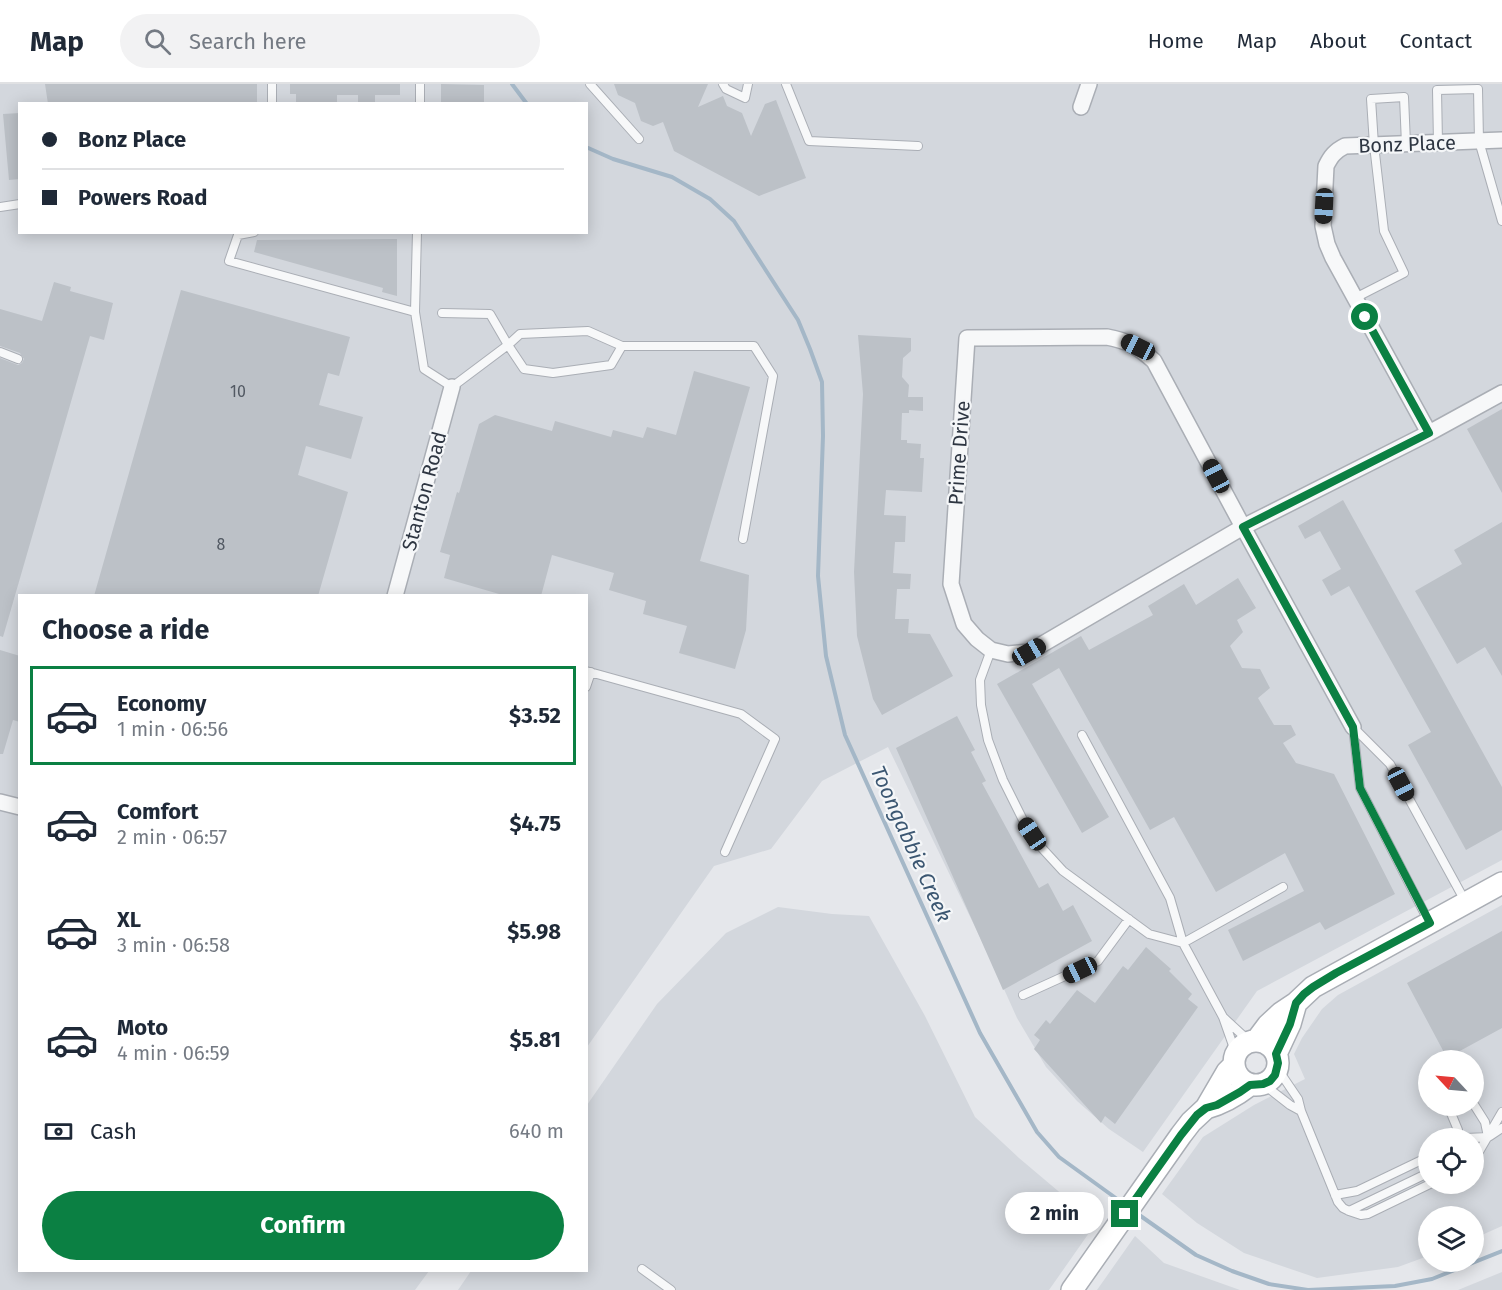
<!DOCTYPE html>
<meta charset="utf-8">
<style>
body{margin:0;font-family:"Fira Sans",sans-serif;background:#f2f2f3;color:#1f2937;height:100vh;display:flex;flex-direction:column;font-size:22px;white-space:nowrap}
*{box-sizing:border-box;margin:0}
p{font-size:20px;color:#747a83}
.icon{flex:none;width:33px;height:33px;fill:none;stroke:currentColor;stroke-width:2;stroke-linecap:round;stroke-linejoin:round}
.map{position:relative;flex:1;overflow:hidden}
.side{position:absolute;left:18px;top:510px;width:570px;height:678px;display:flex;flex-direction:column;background:#fff;border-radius:0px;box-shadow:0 3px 15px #0003}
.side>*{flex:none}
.top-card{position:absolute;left:18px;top:18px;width:570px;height:132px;border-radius:0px;box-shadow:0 3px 15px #0003;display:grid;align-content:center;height:132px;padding:0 24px;background:#fff}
.needle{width:39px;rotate:296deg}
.tools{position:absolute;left:1418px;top:966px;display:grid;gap:12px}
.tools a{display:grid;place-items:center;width:66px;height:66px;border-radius:50%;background:#fff;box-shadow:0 3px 15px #0003;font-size:30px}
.end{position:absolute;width:27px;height:27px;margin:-14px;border:8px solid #0b8043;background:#fff;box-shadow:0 0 0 3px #fff}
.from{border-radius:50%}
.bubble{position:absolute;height:42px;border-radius:21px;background:#fff;box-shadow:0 3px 15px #0003;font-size:20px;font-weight:700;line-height:42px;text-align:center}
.car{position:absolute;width:18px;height:36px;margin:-18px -9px;border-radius:8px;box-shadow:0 0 4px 2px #0007;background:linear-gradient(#222 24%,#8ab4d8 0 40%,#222 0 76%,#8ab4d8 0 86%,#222 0)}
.top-card b{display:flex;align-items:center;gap:21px;height:57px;font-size:22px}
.top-card b+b{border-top:2px solid #e0e1e3}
.top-card i{width:15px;height:15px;background:#1f2937}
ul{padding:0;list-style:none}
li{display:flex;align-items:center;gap:18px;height:99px;margin:0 12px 9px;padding:0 12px;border:3px solid transparent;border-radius:0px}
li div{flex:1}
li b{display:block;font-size:22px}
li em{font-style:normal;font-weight:700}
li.active{border-color:#0b8043}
li>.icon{width:54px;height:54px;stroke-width:1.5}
h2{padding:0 24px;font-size:27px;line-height:72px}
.pay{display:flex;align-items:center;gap:15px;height:66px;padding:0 24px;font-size:22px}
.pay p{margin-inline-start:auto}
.cta{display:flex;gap:12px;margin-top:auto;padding:12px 24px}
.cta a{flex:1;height:69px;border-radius:36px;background:#0b8043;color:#fff;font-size:24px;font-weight:700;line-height:69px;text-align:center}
header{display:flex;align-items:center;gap:36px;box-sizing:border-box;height:84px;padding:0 30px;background:#fff;border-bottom:2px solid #e0e1e3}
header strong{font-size:28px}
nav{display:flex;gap:33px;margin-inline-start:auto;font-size:21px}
.search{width:420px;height:54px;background:#f2f2f3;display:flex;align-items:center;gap:15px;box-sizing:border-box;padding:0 21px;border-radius:33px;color:#747a83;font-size:22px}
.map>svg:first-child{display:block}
.built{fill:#d3d7dd;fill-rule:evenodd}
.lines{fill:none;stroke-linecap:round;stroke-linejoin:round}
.stream{stroke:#a4b7c7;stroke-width:4}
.building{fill:#bcc1c7}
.lane-casing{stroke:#aaaeb5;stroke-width:10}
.street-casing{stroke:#aaaeb5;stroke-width:18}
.secondary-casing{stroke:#aaaeb5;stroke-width:24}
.lane{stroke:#f7f8f9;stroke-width:8}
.street{stroke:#f7f8f9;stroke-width:15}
.secondary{stroke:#fff;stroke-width:21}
.route{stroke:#0b8043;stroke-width:8}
.labels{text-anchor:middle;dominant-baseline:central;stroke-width:4.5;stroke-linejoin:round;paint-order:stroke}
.number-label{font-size:16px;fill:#525963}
.street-label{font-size:20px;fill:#2e3642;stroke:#f4f6f8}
.water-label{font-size:21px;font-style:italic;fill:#3c5772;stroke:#f4f6f8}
</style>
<header>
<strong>Map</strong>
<div class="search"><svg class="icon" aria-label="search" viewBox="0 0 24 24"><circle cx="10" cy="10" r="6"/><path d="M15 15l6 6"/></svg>Search here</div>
<nav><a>Home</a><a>Map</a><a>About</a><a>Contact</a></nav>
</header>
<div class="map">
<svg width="1502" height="1206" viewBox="0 0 1502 1206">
<rect width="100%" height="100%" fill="#e5e7eb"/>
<!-- built -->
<path class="built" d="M0 0H1502V776L1257 907 1143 1068 1109 1045 1077 1017 1046 983 1017 934 990 874 888 663 822 697 771 765 714 782 587 963 586 512H20V1186L429 1187 415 1206H0ZM20 20H586V148H20Z
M1502 821V1142L1473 1155V1132H1428V1172L1398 1183 1317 1194 1244 1169 1197 1139 1162 1110 1203 1053 1254 1021 1305 995 1294 970 1302 954 1322 925 1338 911ZM1428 976H1473V1022H1428ZM1428 1054H1473V1100H1428Z
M778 823 832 830 869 832 925 932 975 1033 1019 1074 1096 1139 1049 1206H458L471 1187 586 1186 587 1021 657 920 726 849Z
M1135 1152 1164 1179 1240 1206H1097Z
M1502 1188V1206H1458Z"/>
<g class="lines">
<!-- stream -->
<path class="stream" d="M512 0 527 20
M586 63 613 75 672 93 710 115 734 137 798 236 810 265 822 298 823 352 818 492 826 572 845 651 980 949 1037 1048 1059 1073 1124 1120
M1135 1128 1196 1171 1232 1187 1269 1200 1308 1206 1395 1202 1432 1195 1502 1167"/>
</g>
<!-- building -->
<path class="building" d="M45 0H257V20H48Z
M290 0H400V11H375V18H358V11H337V18L296 20V10H290Z
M441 0 484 1V20H441Z
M614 0H708L698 23 723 12 727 22 742 29 751 52 765 20 776 16 806 94 759 112 674 67 663 38 653 42 641 37 635 19 618 11Z
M20 29V95L9 96 3 30Z
M397 155V212L382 208 383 204 254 168 257 156Z
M54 198 71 203 70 207 113 219 104 256 90 252 3 553 0 552V274L18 281 22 279 24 275 20 269 0 262V225L42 237Z
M181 206 350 253 339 292 328 289 319 321 363 333 351 375 306 362 298 391 348 408 318 512H94Z
M858 251 911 254V267L903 274 902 293 909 301 908 313H923V327L909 326V329H902L901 356H907V359L921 360 920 374H924L922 408 886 406 884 431 906 432 905 458H895L893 489 911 490 910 505H897L895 535H909L908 549 930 550 953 592 882 631 873 615 857 552 854 488 863 310Z
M694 287 750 303 700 477 749 491 746 546 735 585 679 569 687 542 643 530 646 517 609 506 614 489 552 471 541 512H506L444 494 450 471 440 468 457 408 459 409 479 340 495 331 552 347 555 337 611 353 613 346 643 354 647 343 676 351Z
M1502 325V409L1467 345Z
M1343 416 1502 703V746L1466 766 1408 661 1431 648 1349 502 1331 512 1322 496 1341 485 1320 447 1305 455 1298 442Z
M1502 438V592L1485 563 1457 580 1415 507 1462 480 1454 466Z
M1238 494 1256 524 1237 536 1243 548 1230 562 1242 584 1260 585 1270 604 1258 614 1274 641H1291L1296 651 1283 659 1296 679 1334 690 1395 810 1325 846 1320 838 1243 877 1228 846 1304 807 1285 769 1216 808 1174 733 1150 746 1059 584 1032 600 1109 733 1082 749 997 600 1081 552 1089 566 1153 531 1148 522 1184 500 1196 521Z
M0 566 20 572V638L13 636 3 670H0Z
M957 632 975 666 971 668 986 697 982 699 1039 804 1048 799 1063 827 1073 821 1092 857 1003 906 896 664Z
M1502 847V944L1447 974 1407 899Z
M1146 863 1171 885 1169 887 1192 910 1188 915 1198 923 1115 1040 1105 1032 1101 1039 1034 965 1040 956 1034 951 1046 936 1050 940 1077 906 1095 919 1123 882 1128 886Z"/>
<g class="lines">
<!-- lane casing -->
<g class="lane-casing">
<path id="lane" d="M590 0 639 55
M723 0 726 5 745 14 748 0
M786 0 809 57 918 62
M272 20V0
M420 20V0
M1438 59 1437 6 1478 5 1479 57 1502 137
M0 123 20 120
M254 148 238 151 229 177 415 228
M417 148 415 228 424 285 452 303 508 261 490 230 442 229
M1355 214 1404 189 1384 147 1374 61 1371 15 1404 13 1406 60
M588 247 622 262 611 281 553 289 524 285 508 261 520 250Z
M622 262H754L773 292 743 455
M0 268 18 275
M991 566 980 596 981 621 988 656 1003 696 1024 738 1040 762 1063 787 1149 850 1183 859 1283 803
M586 587 741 630 775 655 725 768
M586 603 591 588
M1353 643 1360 704 1429 838
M1353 643 1390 680 1465 817
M1082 651 1170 814 1183 859 1223 933 1236 970
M1023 911 1098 877 1129 835
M1224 934 1250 958
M1277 984 1298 1015 1301 1027 1338 1118 1343 1124 1349 1127 1428 1089
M1263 1000 1290 1021 1301 1027
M1473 1019 1485 1038 1488 1053
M1448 1022 1458 1046V1054
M1490 1052 1502 1044
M1466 1054 1488 1053
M1473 1078 1502 1028
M1335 1111 1357 1107 1428 1073
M1349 1127 1361 1131 1368 1130 1430 1100
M642 1185 671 1206"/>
</g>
<!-- street casing -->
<g class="street-casing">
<path id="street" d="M1081 23 1089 0
M1429 349 1333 174 1327 160 1323 142 1326 82C1331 72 1335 67 1345 62L1502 56
M395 512 452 303
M1353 643 1243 443 1154 277C1138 263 1129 257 1107 253L967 254 951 500 964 540 977 555 991 566 1008 570 1029 568 1243 443 1429 349 1502 309
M0 718 20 723"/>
</g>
<!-- secondary casing -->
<g class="secondary-casing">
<path id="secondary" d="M1256 957 1268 941 1281 929 1296 919 1313 903 1502 799
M1234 979a22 22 0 1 1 44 0a22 22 0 1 1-44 0Z
M1276 970 1290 940 1296 919
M1206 1024C1222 1020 1237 1011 1250 1001
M1072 1206 1181 1051 1191 1038 1206 1024 1227 988 1234 981"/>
</g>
<!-- lane -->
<use href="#lane" class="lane"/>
<!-- street -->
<use href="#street" class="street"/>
<!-- secondary -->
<use href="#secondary" class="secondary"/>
</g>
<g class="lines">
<!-- route -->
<path class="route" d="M1125 1130 1181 1051 1197 1031 1206 1024 1217 1021 1240 1008 1250 1001 1263 1000 1270 997 1275 991 1278 979 1276 970 1290 940 1296 919 1304 910 1313 903 1336 889 1430 839 1360 704 1353 643 1243 443 1429 349 1365 233"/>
</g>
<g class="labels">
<!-- number labels -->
<g class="number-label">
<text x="238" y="307">10</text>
<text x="221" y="460">8</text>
</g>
<!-- street labels -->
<g class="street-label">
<text transform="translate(1407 60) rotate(-2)">Bonz Place</text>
<text transform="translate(959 369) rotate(-86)">Prime Drive</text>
<text transform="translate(424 407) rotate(-75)">Stanton Road</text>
</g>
<!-- water labels -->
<g class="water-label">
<text transform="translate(911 760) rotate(66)">Toongabbie Creek</text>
</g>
</g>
</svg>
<div class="tools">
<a><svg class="needle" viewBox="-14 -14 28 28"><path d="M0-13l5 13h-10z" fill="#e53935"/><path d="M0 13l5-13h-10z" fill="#747a83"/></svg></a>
<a><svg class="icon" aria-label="locate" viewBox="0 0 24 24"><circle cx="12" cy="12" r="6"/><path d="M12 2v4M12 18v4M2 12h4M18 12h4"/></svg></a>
<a><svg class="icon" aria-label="layers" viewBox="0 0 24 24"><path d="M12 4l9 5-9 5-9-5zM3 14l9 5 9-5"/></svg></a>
</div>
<i class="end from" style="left:1365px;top:233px"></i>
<i class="end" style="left:1125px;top:1130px"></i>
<div class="bubble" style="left:1005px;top:1108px;width:99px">2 min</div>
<i class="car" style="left:1324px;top:122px;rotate:183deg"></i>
<i class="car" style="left:1138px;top:263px;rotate:296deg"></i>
<i class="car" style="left:1216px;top:392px;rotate:332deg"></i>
<i class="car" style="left:1029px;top:568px;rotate:60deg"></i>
<i class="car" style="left:1401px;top:700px;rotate:152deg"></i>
<i class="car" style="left:1032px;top:750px;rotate:326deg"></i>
<i class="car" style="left:1080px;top:886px;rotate:245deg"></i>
<div class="top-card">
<b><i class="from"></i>Bonz Place</b>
<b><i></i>Powers Road</b>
</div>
<section class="side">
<h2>Choose a ride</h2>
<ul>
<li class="active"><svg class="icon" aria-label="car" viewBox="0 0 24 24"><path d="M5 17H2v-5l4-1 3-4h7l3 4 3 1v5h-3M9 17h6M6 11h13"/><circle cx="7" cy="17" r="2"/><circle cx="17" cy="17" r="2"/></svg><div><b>Economy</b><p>1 min · 06:56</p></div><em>$3.52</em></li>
<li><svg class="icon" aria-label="car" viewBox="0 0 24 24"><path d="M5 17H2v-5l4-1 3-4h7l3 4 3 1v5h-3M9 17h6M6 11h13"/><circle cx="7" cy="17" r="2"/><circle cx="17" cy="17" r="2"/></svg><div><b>Comfort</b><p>2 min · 06:57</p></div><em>$4.75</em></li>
<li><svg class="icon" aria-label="car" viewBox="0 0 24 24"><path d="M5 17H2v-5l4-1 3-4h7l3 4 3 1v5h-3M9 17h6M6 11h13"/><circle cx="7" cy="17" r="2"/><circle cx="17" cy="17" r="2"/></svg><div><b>XL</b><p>3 min · 06:58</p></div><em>$5.98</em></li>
<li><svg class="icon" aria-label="car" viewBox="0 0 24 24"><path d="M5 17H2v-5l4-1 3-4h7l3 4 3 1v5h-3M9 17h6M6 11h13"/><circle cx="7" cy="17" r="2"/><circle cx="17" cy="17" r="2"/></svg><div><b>Moto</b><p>4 min · 06:59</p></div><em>$5.81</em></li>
</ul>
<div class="pay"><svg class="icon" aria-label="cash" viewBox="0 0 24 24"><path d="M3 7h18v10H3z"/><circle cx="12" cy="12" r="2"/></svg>Cash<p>640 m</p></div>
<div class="cta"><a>Confirm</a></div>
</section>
</div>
